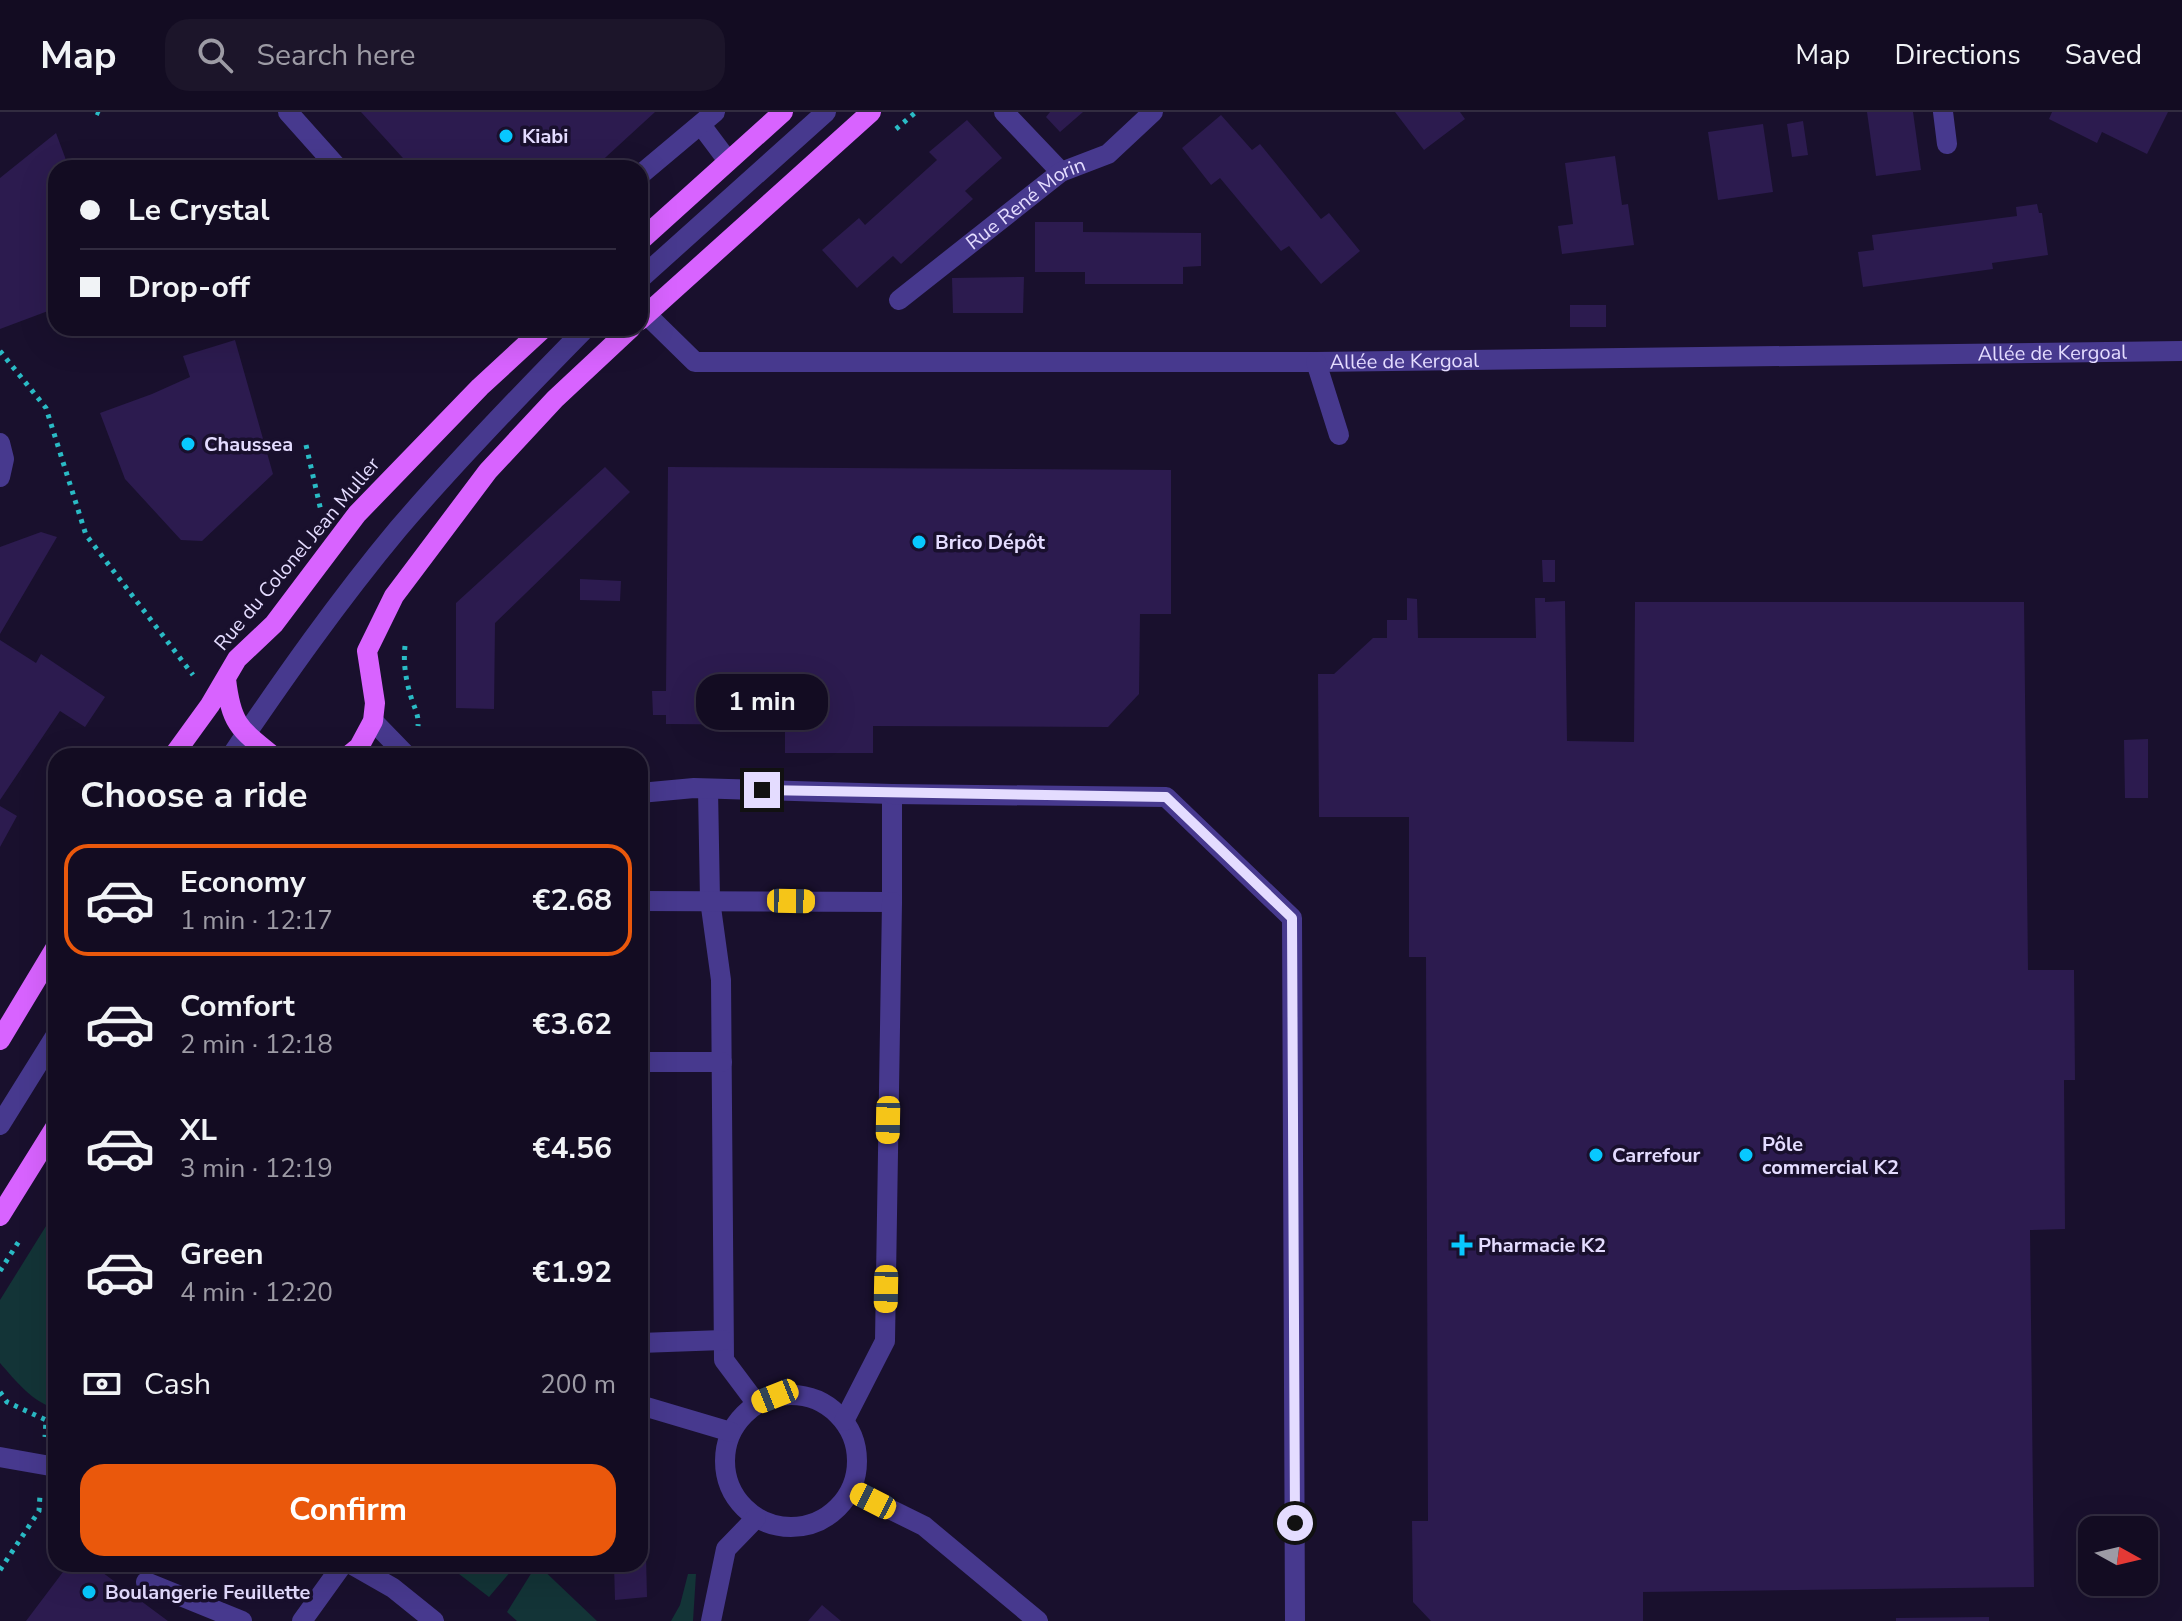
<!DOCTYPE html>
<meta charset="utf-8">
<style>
body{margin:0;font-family:"Nunito Sans",sans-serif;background:#1c152a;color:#f1f3f6;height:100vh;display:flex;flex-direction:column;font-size:30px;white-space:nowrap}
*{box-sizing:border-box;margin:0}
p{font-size:26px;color:#9d9ba5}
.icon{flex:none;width:44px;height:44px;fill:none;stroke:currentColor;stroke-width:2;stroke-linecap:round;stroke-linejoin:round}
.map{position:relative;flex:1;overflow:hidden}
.sheet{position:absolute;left:48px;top:636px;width:600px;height:824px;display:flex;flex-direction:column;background:#130c22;border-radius:24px;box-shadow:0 8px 32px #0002,0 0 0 2px #322c40}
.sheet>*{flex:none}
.guide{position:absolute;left:48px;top:48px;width:600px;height:176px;border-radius:24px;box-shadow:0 8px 32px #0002,0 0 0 2px #322c40;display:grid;align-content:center;height:176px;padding:0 32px;background:#130c22}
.needle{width:52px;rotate:98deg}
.controls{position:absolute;left:2078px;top:1404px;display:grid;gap:16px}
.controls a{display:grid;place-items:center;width:80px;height:80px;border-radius:16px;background:#130c22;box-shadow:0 8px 32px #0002,0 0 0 2px #322c40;font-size:40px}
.end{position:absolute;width:36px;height:36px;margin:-18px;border:10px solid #e4dcff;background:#111;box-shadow:0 0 0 4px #111}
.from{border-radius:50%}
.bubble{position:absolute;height:56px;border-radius:24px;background:#130c22;box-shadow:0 8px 32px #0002,0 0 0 2px #322c40;font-size:26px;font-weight:700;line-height:56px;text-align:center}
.car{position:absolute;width:24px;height:48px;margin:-24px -12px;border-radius:10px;box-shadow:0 0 6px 2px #0007;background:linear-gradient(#f5c518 24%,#345 0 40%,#f5c518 0 76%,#345 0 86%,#f5c518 0)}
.guide b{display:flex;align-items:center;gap:28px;height:76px;font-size:30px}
.guide b+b{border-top:2px solid #322c40}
.guide i{width:20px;height:20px;background:#f1f3f6}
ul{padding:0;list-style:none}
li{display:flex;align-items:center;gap:24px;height:112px;margin:0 16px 12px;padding:0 16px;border:4px solid transparent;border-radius:24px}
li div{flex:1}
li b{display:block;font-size:30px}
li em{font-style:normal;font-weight:700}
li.current{border-color:#ea580c}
li>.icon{width:72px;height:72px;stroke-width:1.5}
h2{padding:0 32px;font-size:36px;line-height:96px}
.pay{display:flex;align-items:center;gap:20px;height:88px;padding:0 32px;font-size:30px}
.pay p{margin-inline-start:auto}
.action{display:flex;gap:16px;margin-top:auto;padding:16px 32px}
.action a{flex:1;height:92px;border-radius:24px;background:#ea580c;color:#fff;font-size:32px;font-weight:700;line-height:92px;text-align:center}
header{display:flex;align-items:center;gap:48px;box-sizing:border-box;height:112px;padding:0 40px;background:#130c22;border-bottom:2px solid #322c40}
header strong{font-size:38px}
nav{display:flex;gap:44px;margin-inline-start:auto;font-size:28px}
.search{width:560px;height:72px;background:#1c152a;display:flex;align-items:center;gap:20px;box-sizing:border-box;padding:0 28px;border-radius:24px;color:#9d9ba5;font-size:30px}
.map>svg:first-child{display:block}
.green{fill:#133437}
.building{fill:#2c1b4f}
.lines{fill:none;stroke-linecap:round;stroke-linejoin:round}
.path{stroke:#2abbc5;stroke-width:5;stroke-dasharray:4 6;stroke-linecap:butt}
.minor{stroke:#47398e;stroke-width:20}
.major{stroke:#d863ff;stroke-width:20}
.route{stroke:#e4dcff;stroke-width:10}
.poi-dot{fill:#08c8ff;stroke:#19102d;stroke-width:3}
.labels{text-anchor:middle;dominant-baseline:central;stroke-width:7;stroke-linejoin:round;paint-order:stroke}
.poi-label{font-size:20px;font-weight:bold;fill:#e4dcff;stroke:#19102d;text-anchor:start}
.street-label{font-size:20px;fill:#e4dcff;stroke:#19102d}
</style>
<header>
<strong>Map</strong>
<div class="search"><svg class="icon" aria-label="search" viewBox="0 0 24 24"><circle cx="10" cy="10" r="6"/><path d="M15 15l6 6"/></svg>Search here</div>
<nav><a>Map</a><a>Directions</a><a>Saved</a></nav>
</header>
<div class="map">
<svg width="2182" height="1509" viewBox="0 0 2182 1509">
<rect width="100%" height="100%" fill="#19102d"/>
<!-- green -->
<path class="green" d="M56 1098V1297C31 1289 16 1269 0 1251V1188Z
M446 1452H517L489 1485Z
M537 1452 597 1509H517L507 1500Z
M688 1462H696L693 1509H671L680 1493Z"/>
<!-- building -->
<path class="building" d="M361 0H655L594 56H412Z
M1050 0H1083L1060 20 1046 5Z
M1395 0H1460L1465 7 1424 38Z
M1867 0H1913L1921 58 1876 64Z
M2052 0H2168L2147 42 2102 20 2097 31 2049 7Z
M1221 3 1252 38 1260 32 1321 107 1329 101 1360 139 1321 172 1289 134 1281 139 1220 66 1211 73 1182 36Z
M967 8 1002 46 965 79 973 87 901 152 893 144 857 176 822 138 859 106 865 113 937 48 929 40Z
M1803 9 1808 43 1792 45 1787 12Z
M1763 12 1773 80 1718 88 1708 20Z
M56 21 69 56H56V196L0 217V66Z
M1615 44 1622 93 1628 92 1634 133 1562 142 1558 114 1573 112 1565 51Z
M2037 92 2039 101H2042L2048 143 1992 151 1993 157 1863 175 1858 140 1874 138 1872 123 2017 104 2016 95Z
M1035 110H1083V120L1201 121V154L1183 155V172H1085V160H1035Z
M1024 165 1023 201H953L952 166Z
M1570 193H1606V215H1570Z
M235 228 273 362 202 429 181 428 125 367 100 301 152 282 190 265 183 244Z
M605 355 630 380 495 511 494 597 456 596V491Z
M668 355 1171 358V502H1140L1139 582 1108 615 873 614V641H785V613L666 612V603H653L652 579H666Z
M41 420 57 425 0 522V435Z
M1542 448H1555V470H1543Z
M580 467 621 469 620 489 580 488Z
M1407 486 1417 487 1418 526H1536L1535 486H1545V490L1565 489 1567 629 1634 630 1635 490H2024L2028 858H2074L2075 968H2064L2065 1117 2030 1118 2034 1475 1643 1480V1509H1431L1413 1490 1412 1409H1428L1426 845H1409V705H1319L1318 562H1334L1373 526H1387V508H1407Z
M0 528 36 551 41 542 105 585 85 615 60 599 0 688Z
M2148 627V686H2125L2124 628Z
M0 694 17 704 0 735Z
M640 1361H644L647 1485 615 1488 614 1452H640Z
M69 1452H91L168 1509H26Z
M822 1493 841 1509H808Z
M1989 1505V1509H1896V1506Z"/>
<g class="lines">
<!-- path -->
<path class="path" d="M96 0 105 4
M896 17 916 0
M0 239 46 296 86 423 193 563
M306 333 321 399
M405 534C403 551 406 570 412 588 415 597 419 604 418 614
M0 1159 21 1126
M0 1280 7 1290 46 1308 45 1325
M0 1458 39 1399 40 1383"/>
<!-- minor -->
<g class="minor">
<path d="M288 0 338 56"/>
<path d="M1004 0 1061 60"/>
<path d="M1943 0 1947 32"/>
<path d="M701 13 728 49"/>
<path d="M640 63 715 0"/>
<path d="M640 167 826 0"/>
<path id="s1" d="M899 188 1061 60 1108 42 1153 0"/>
<path id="s2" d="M646 202 695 250H1316L2182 239"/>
<path d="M1316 250 1339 323"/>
<path d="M0 331 4 347 0 365"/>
<path d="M373 609 407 644"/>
<path d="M231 644C284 566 338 489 398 417 458 347 522 281 586 216"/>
<path d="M708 677 710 788 721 868 724 1248 757 1292"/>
<path d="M640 681 694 676 892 682V790L640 789"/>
<path d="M892 682 1166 685 1292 806 1295 1509"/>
<path d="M640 950H722"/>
<path d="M0 1013 56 923"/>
<path d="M640 1231 723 1228"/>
<circle cx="791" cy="1349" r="66"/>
<path d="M640 1293 731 1320"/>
<path d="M844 1309 885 1229 892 790"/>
<path d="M0 1345 56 1355"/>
<path d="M851 1378 924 1414 1038 1509"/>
<path d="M351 1452 393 1476 434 1509"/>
<path d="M146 1470 242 1509"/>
<path d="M302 1509 343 1452"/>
<path d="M711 1509 726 1437 756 1406"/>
</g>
<!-- major -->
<path class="major" d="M640 129 783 0
M640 208 871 0
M226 567C231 611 238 616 273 644
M173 644 210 593 237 547 274 512 357 402 480 275 544 216
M348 644 359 635 373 609 375 591 367 539 394 484 488 359 555 287 631 216
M0 928 56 835
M0 1104 56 1014"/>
</g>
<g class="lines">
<!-- route -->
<path class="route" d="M762 678 1166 685 1292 806 1295 1411"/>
</g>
<!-- markers -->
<g class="poi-dot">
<circle cx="506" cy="24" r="8"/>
<circle cx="188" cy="332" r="8"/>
<circle cx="919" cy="430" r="8"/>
<circle cx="1596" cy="1043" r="8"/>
<circle cx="1746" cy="1043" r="8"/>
<path d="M1458 1121h8v8h8v8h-8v8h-8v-8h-8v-8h8z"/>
<circle cx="89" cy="1480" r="8"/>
</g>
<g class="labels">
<!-- poi labels -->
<g class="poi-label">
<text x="522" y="24">Kiabi</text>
<text x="204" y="332">Chaussea</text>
<text x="935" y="430">Brico Dépôt</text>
<text x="1762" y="1032">Pôle<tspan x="1762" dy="23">commercial K2</tspan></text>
<text x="1612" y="1043">Carrefour</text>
<text x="1478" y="1133">Pharmacie K2</text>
<text x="105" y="1480">Boulangerie Feuillette</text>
</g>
<!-- street labels -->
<g class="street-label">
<text stroke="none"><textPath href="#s1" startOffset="160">Rue René Morin</textPath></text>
<text stroke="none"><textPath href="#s2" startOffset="1426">Allée de Kergoal</textPath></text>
<text stroke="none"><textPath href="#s2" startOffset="778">Allée de Kergoal</textPath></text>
<text transform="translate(297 442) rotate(-50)">Rue du Colonel Jean Muller</text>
</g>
</g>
</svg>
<div class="controls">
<a><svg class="needle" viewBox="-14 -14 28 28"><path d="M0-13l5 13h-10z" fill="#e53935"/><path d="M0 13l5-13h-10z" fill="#9d9ba5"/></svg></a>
</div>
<i class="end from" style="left:1295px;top:1411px"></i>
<i class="end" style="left:762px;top:678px"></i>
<div class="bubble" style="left:696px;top:562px;width:132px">1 min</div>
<i class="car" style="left:791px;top:789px;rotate:91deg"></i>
<i class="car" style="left:888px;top:1008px;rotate:181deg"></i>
<i class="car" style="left:886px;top:1177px;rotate:181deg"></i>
<i class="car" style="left:775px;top:1284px;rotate:248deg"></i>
<i class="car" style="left:873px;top:1389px;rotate:297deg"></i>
<div class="guide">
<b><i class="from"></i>Le Crystal</b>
<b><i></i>Drop-off</b>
</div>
<section class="sheet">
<h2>Choose a ride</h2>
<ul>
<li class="current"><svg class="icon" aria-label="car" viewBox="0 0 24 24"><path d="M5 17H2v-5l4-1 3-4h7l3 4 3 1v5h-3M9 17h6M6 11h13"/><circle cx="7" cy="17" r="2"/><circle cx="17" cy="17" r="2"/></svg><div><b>Economy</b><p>1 min · 12:17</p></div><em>€2.68</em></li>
<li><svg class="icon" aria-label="car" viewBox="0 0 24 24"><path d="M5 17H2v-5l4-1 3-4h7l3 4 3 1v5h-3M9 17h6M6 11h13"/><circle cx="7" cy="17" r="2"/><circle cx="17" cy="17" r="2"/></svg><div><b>Comfort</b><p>2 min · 12:18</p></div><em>€3.62</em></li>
<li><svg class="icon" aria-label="car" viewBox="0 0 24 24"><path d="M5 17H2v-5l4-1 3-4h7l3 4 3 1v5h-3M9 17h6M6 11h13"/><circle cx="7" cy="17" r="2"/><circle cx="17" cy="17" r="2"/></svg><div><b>XL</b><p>3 min · 12:19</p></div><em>€4.56</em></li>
<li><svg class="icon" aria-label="car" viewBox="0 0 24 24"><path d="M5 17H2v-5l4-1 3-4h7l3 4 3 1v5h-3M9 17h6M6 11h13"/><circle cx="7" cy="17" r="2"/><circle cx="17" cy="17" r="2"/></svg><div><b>Green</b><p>4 min · 12:20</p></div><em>€1.92</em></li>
</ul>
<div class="pay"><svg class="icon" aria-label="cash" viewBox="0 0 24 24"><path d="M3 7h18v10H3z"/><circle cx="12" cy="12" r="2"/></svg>Cash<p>200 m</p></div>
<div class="action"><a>Confirm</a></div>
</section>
</div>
